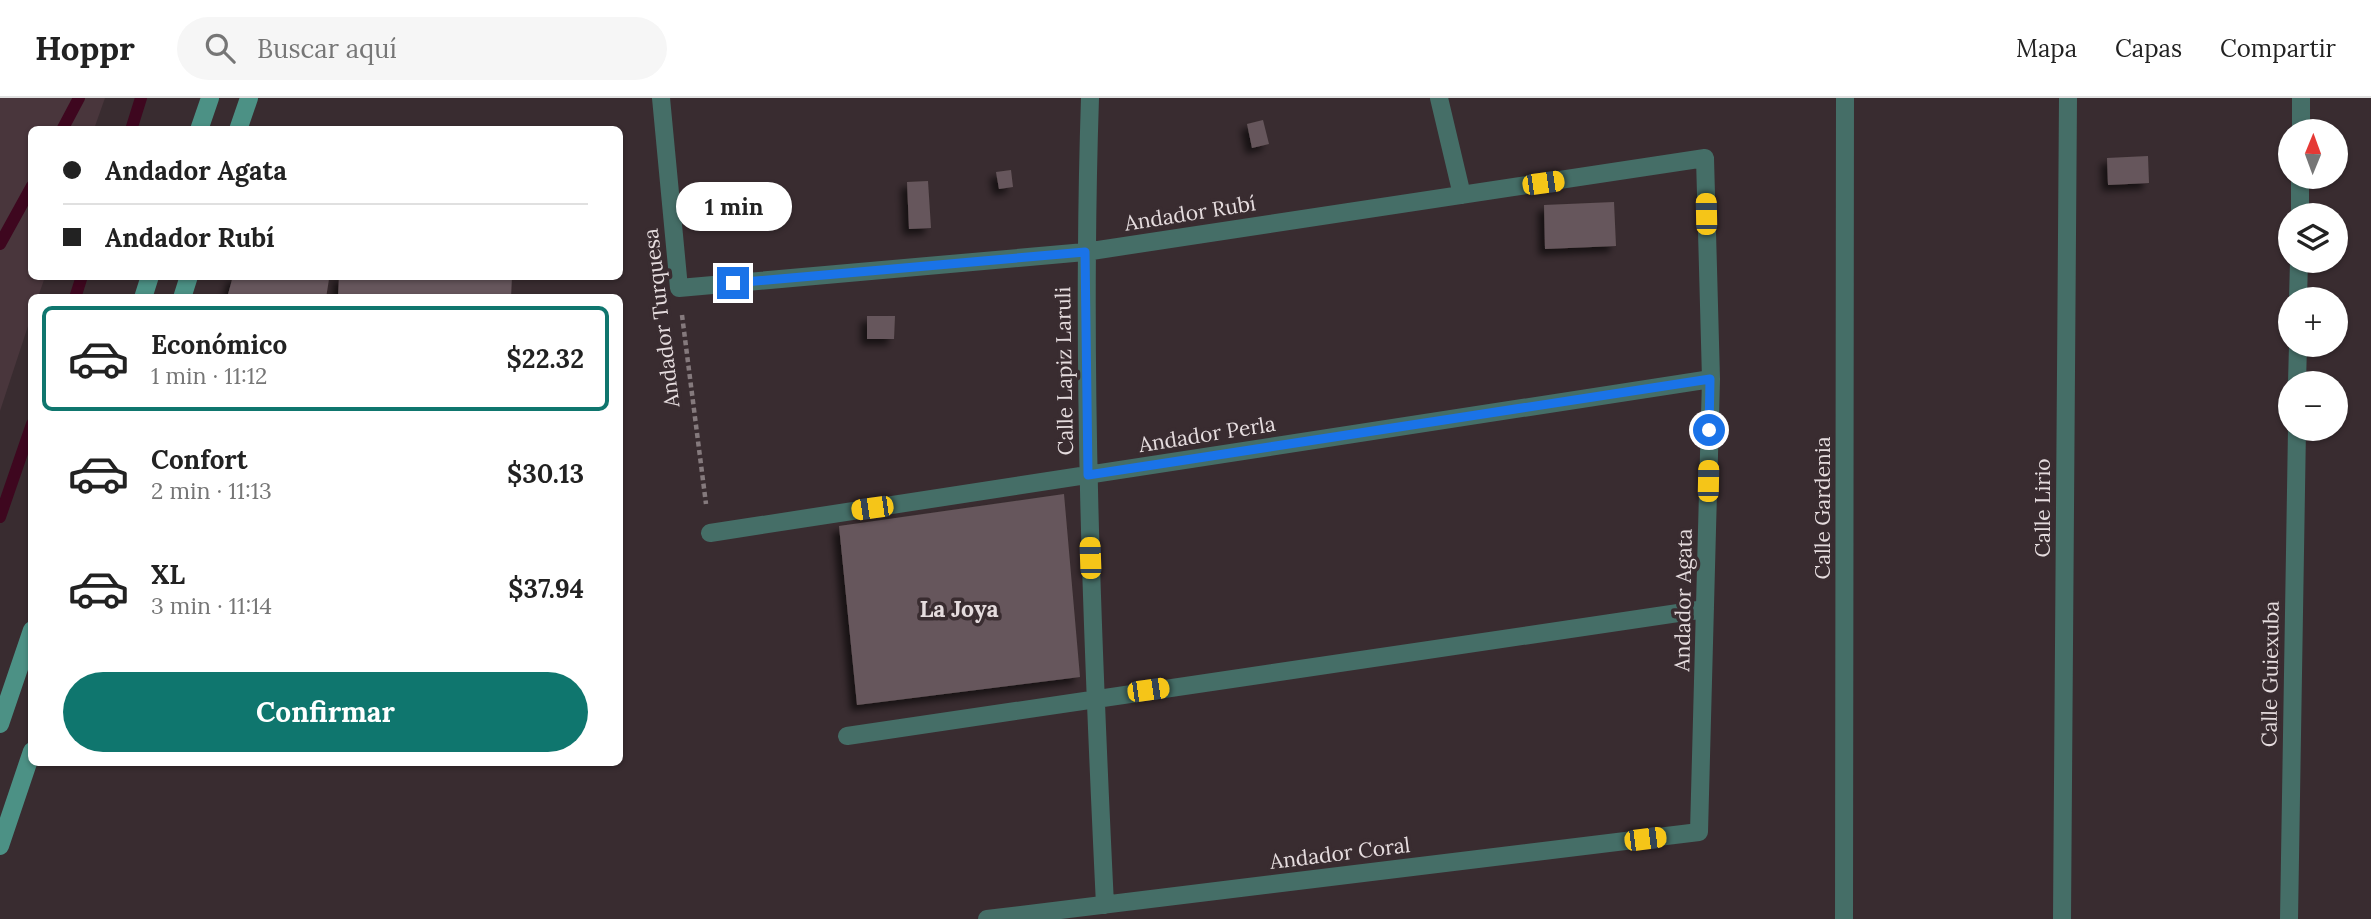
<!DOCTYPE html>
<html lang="es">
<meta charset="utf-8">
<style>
body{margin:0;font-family:Lora,serif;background:#f6f6f6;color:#222;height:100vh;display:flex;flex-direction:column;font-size:26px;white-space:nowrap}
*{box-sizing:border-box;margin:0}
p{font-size:23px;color:#767676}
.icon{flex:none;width:38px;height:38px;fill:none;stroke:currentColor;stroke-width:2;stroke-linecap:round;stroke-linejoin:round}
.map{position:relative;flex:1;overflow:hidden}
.details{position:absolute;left:28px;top:196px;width:595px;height:472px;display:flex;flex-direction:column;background:#fff;border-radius:10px;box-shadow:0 2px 5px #0004}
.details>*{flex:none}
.top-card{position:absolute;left:28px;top:28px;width:595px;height:154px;border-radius:10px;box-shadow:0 2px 5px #0004;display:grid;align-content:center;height:154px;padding:0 35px;background:#fff}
.needle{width:46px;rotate:1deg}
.controls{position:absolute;left:2278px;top:21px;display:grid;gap:14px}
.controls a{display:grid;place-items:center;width:70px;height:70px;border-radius:50%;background:#fff;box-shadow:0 2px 5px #0004;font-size:35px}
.end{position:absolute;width:32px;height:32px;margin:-16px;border:9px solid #1a73e8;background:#fff;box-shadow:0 0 0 4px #fff}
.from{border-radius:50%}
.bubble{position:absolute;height:49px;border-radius:24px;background:#fff;box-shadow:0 2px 5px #0004;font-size:23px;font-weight:700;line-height:49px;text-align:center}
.car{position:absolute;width:21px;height:42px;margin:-21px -10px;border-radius:9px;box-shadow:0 0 5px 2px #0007;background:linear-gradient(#f5c518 24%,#345 0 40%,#f5c518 0 76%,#345 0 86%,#f5c518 0)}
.top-card b{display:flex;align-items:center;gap:24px;height:66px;font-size:26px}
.top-card b+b{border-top:2px solid #e0e0e0}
.top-card i{width:18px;height:18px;background:#222}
ul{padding:12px 0 0;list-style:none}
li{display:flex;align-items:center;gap:21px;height:105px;margin:0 14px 10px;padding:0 21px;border:4px solid transparent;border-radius:10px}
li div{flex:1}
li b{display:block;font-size:26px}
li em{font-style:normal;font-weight:700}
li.on{border-color:#0f766e}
li>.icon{width:63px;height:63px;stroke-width:1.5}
.primary-button{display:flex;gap:14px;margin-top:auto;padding:14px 35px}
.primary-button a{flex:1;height:80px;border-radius:42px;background:#0f766e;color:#fff;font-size:28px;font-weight:700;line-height:80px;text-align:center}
header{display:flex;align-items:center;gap:42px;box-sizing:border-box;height:98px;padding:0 35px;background:#fff;border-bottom:2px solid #e0e0e0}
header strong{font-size:33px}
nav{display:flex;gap:38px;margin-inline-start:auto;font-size:24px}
.search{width:490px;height:63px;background:#f6f6f6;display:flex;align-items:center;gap:18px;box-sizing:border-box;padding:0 24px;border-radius:38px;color:#767676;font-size:26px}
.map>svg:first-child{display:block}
.built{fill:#49363c}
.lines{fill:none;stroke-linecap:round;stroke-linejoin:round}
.stream{stroke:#3e071f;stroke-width:12}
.building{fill:#66575b;filter:url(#shadow)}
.path{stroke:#857a7d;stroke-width:4.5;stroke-dasharray:5 3.5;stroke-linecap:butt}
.street{stroke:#456e67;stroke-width:18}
.secondary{stroke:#4c9185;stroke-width:18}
.route{stroke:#1a73e8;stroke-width:9}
.labels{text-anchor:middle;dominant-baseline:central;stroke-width:7;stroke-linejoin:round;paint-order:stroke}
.street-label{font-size:21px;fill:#e5dcde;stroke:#392c30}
.neighbourhood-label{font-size:23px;font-weight:bold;fill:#e5dcde;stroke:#392c30}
</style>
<header>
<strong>Hoppr</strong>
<div class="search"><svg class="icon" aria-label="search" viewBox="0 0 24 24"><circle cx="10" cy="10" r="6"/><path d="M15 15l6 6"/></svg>Buscar aquí</div>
<nav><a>Mapa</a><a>Capas</a><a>Compartir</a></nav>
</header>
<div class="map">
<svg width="2371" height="821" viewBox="0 0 2371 821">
<defs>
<filter id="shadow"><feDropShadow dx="-6" dy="6" stdDeviation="3.5" flood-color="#0009"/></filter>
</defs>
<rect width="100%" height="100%" fill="#392c30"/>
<!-- built -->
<path class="built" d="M0 0H105L94 31 32 32V178L45 179 38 199 32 200 31 219 0 313Z"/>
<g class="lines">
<!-- stream -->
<path class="stream" d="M62 32 79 0
M131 32 141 0
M0 146 32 88
M75 200 82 178
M0 419 32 326"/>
</g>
<!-- building -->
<path class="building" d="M1263 22 1269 46 1252 50 1247 26Z
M2148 58 2149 85 2108 87 2107 60Z
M1011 72 1013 89 999 91 996 74Z
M928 83 931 130 909 131 907 84Z
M1614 104 1616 148 1545 151 1544 107Z
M233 178H242L329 181 326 200H227Z
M339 178H512L511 200H338Z
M867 218H895L894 241H867Z
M1064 396 1080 579 857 607 839 428Z"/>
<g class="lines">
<!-- path -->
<path class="path" d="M682 217 706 406"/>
<!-- street -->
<path class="street" d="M661 0 679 190 1085 154 1705 60 1711 281 1699 734 987 821
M1090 0C1081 269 1092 538 1105 807
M1439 0 1462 97
M2301 33V0
M2300 117V79
M2298 201 2299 163
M2297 285 2298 247
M710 435 1711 281
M847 638 1705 511
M1844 821 1845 0
M2062 821 2068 0
M2289 821 2297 331"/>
<!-- secondary -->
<path class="secondary" d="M199 32 210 0
M238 32 249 0
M143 200 150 178
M182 200 189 178
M0 626 32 532
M0 748 32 653"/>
</g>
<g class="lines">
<!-- route -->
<path class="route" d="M733 185 1085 154 1088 377 1710 281 1709 332"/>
</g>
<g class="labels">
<!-- street labels -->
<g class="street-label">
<text transform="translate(1190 115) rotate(-9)">Andador Rubí</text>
<text transform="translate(661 220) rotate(-97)">Andador Turquesa</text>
<text transform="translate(1064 273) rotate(-91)">Calle Lapiz Laruli</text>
<text transform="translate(1207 336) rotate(-9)">Andador Perla</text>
<text transform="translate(1822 410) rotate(-90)">Calle Gardenia</text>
<text transform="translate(2042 410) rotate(-90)">Calle Lirio</text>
<text transform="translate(1683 502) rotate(-89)">Andador Agata</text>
<text transform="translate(2270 576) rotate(-89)">Calle Guiexuba</text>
<text transform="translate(1340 755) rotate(-7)">Andador Coral</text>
</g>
<!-- neighbourhood labels -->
<g class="neighbourhood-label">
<text x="959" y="510">La Joya</text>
</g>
</g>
</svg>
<div class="controls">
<a><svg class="needle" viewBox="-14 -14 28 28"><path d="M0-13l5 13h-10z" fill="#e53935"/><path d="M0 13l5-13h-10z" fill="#767676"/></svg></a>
<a><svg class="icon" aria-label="layers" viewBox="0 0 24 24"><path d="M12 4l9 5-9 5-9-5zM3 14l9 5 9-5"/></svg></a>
<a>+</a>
<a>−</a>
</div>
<i class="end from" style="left:1709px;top:332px"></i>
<i class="end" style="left:733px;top:185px"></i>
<div class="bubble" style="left:676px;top:84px;width:116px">1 min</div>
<i class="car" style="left:1543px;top:85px;rotate:82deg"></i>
<i class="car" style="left:1706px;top:116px;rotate:359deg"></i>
<i class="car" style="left:1708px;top:383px;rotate:1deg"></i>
<i class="car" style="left:872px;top:410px;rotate:262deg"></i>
<i class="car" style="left:1090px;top:460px;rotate:358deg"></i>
<i class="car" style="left:1148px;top:592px;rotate:82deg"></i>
<i class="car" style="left:1645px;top:741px;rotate:83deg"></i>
<div class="top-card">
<b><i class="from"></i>Andador Agata</b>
<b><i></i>Andador Rubí</b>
</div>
<section class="details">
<ul>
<li class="on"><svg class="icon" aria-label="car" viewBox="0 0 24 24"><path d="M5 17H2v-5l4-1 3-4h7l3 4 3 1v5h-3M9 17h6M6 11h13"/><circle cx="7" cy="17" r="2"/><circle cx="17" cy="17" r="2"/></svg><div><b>Económico</b><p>1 min · 11:12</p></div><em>$22.32</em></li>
<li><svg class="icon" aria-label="car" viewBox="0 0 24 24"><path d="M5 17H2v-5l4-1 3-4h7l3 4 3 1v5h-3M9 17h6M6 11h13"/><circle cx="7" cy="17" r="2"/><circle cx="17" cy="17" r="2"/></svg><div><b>Confort</b><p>2 min · 11:13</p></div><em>$30.13</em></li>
<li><svg class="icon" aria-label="car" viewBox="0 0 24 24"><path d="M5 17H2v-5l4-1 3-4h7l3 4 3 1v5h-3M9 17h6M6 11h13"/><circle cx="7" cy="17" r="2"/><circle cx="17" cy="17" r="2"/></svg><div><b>XL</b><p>3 min · 11:14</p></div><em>$37.94</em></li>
</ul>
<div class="primary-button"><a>Confirmar</a></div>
</section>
</div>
